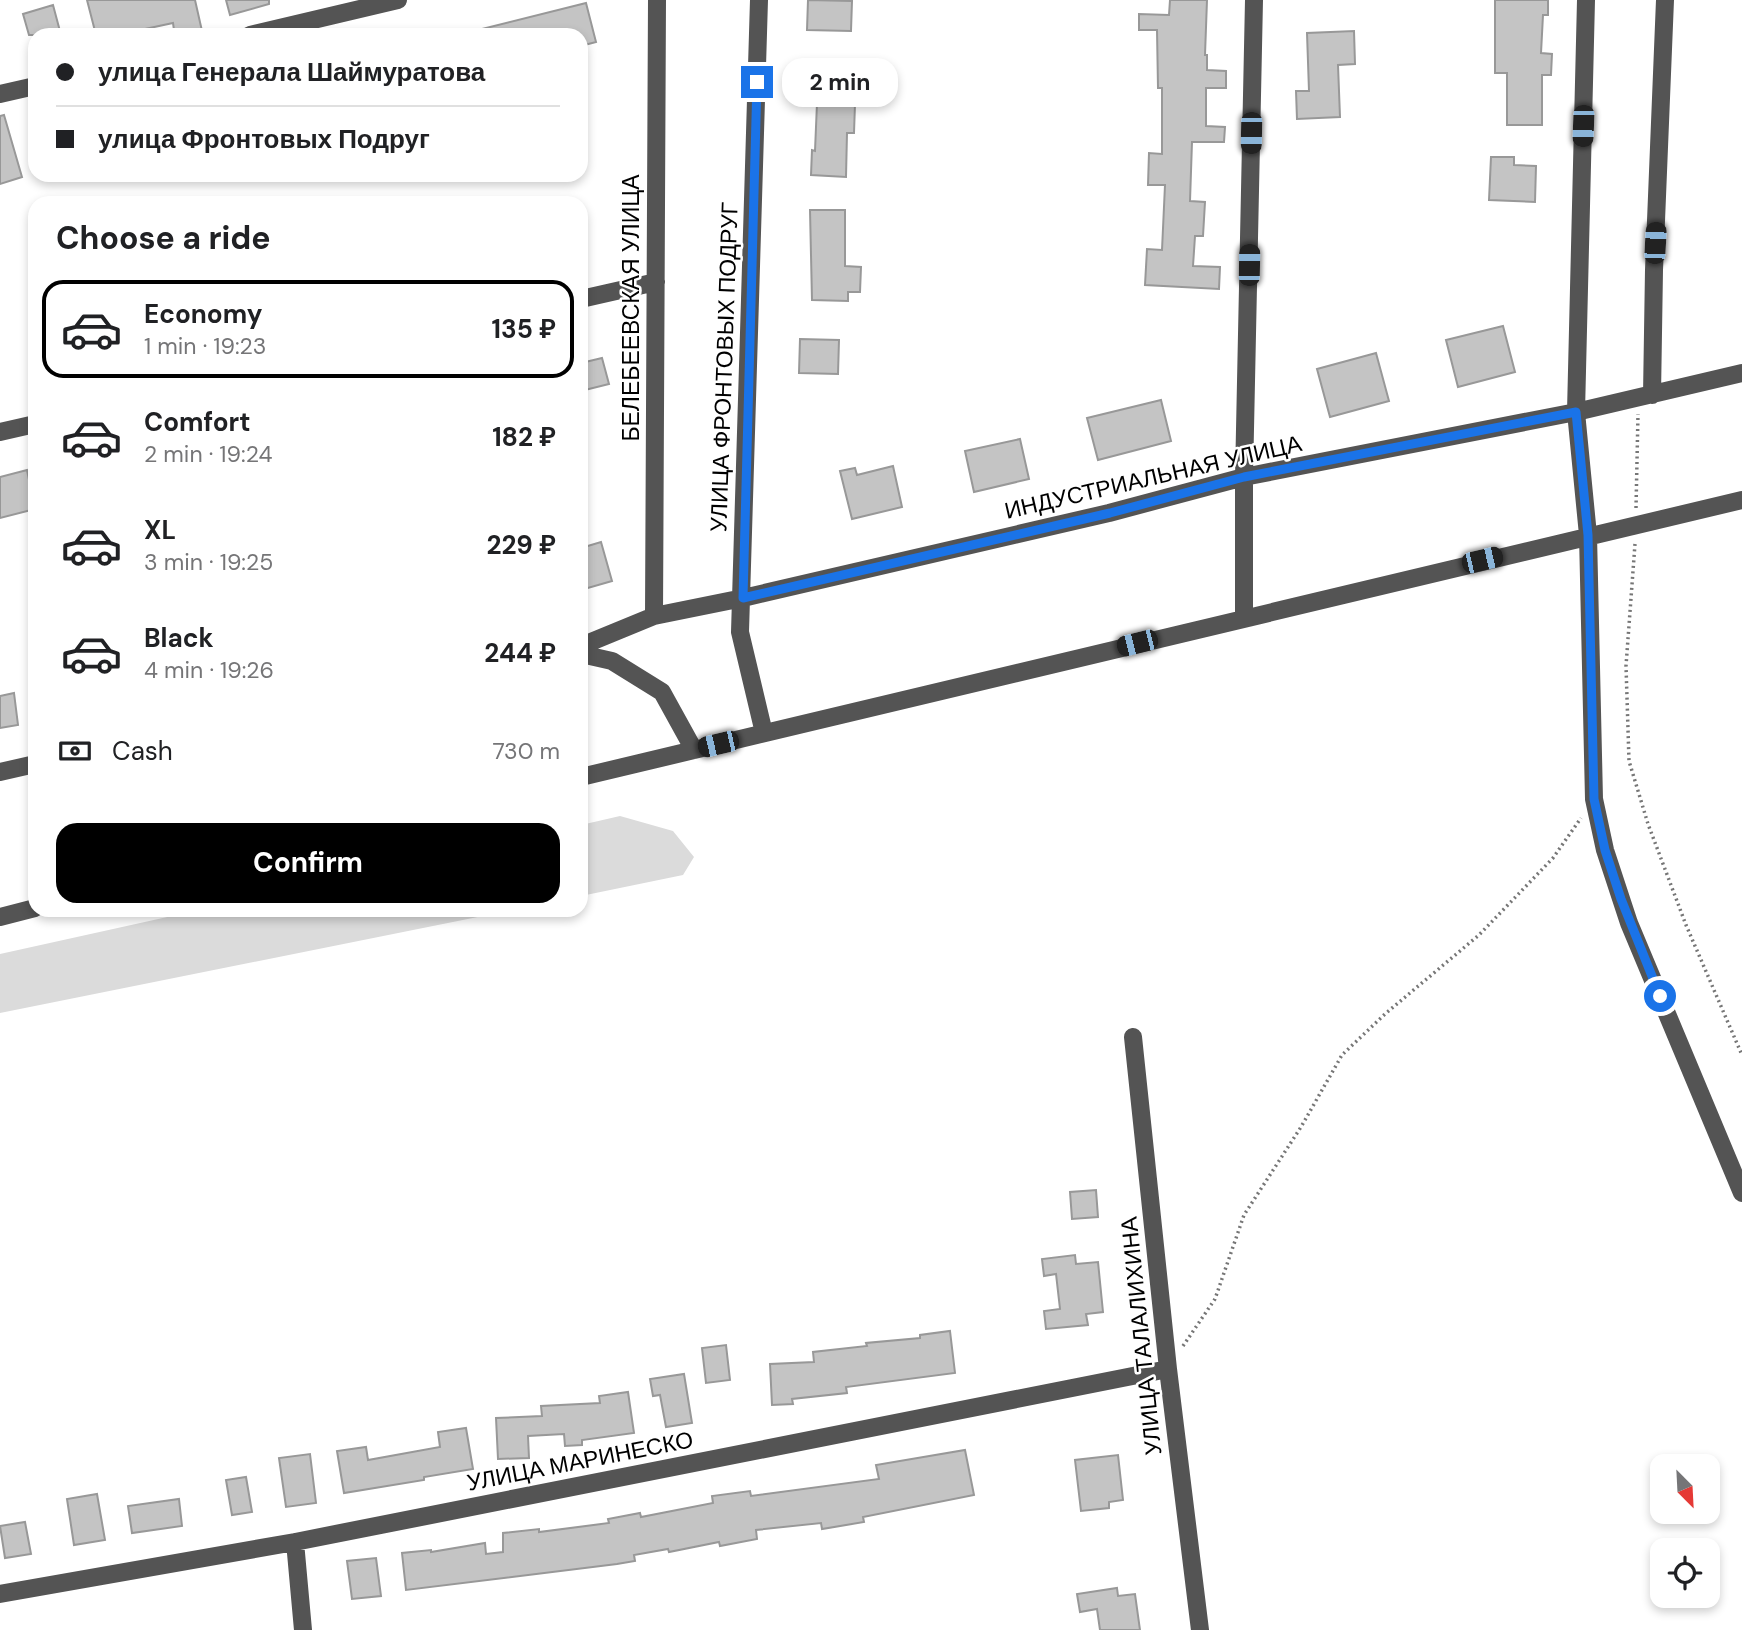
<!DOCTYPE html>
<meta charset="utf-8">
<style>
body{margin:0;font-family:"DM Sans",sans-serif;background:#f2f2f2;color:#202124;height:100vh;display:flex;flex-direction:column;font-size:26px;white-space:nowrap}
*{box-sizing:border-box;margin:0}
p{font-size:23px;color:#757577}
.icon{flex:none;width:38px;height:38px;fill:none;stroke:currentColor;stroke-width:2;stroke-linecap:round;stroke-linejoin:round}
.map{position:relative;flex:1;overflow:hidden}
.panel{position:absolute;left:28px;top:196px;width:560px;height:721px;display:flex;flex-direction:column;background:#fff;border-radius:21px;box-shadow:0 4px 10px #0003}
.panel>*{flex:none}
.banner{position:absolute;left:28px;top:28px;width:560px;height:154px;border-radius:21px;box-shadow:0 4px 10px #0003;display:grid;align-content:center;height:154px;padding:0 28px;background:#fff}
.needle{width:46px;rotate:156deg}
.buttons{position:absolute;left:1650px;top:1454px;display:grid;gap:14px}
.buttons a{display:grid;place-items:center;width:70px;height:70px;border-radius:14px;background:#fff;box-shadow:0 4px 10px #0003;font-size:35px}
.end{position:absolute;width:32px;height:32px;margin:-16px;border:9px solid #1a73e8;background:#fff;box-shadow:0 0 0 4px #fff}
.from{border-radius:50%}
.bubble{position:absolute;height:49px;border-radius:21px;background:#fff;box-shadow:0 4px 10px #0003;font-size:23px;font-weight:700;line-height:49px;text-align:center}
.car{position:absolute;width:21px;height:42px;margin:-21px -10px;border-radius:9px;box-shadow:0 0 5px 2px #0007;background:linear-gradient(#222 24%,#8ab4d8 0 40%,#222 0 76%,#8ab4d8 0 86%,#222 0)}
.banner b{display:flex;align-items:center;gap:24px;height:66px;font-size:26px}
.banner b+b{border-top:2px solid #e0e0e0}
.banner i{width:18px;height:18px;background:#202124}
ul{padding:0;list-style:none}
li{display:flex;align-items:center;gap:21px;height:98px;margin:0 14px 10px;padding:0 14px;border:4px solid transparent;border-radius:21px}
li div{flex:1}
li b{display:block;font-size:26px}
li em{font-style:normal;font-weight:700}
li.selected{border-color:#000}
li>.icon{width:63px;height:63px;stroke-width:1.5}
h2{padding:0 28px;font-size:32px;line-height:84px}
.pay{display:flex;align-items:center;gap:18px;height:77px;padding:0 28px;font-size:26px}
.pay p{margin-inline-start:auto}
.cta{display:flex;gap:14px;margin-top:auto;padding:14px 28px}
.cta a{flex:1;height:80px;border-radius:21px;background:#000;color:#fff;font-size:28px;font-weight:700;line-height:80px;text-align:center}
.map>svg:first-child{display:block}
.green{fill:#dbdbdb}
.building{fill:#c4c4c4;stroke:#989898;stroke-width:2}
.lines{fill:none;stroke-linecap:round;stroke-linejoin:round}
.path{stroke:#767676;stroke-width:3.5;stroke-dasharray:2 3.5;stroke-linecap:butt}
.minor{stroke:#545454;stroke-width:18}
.route{stroke:#1a73e8;stroke-width:9}
.labels{text-anchor:middle;dominant-baseline:central;stroke-width:5;stroke-linejoin:round;paint-order:stroke}
.street-label{font-size:23px;fill:#000;stroke:#fff}
</style>
<div class="map">
<svg width="1742" height="1630" viewBox="0 0 1742 1630">
<rect width="100%" height="100%" fill="#fff"/>
<!-- green -->
<path class="green" d="M620 816 673 831 694 857 683 875 581 896V825Z
M199 910H512L0 1013V954Z"/>
<!-- building -->
<path class="building" d="M87 0H195L202 31 183 35 181 29 174 30 173 23 131 32 132 35H96Z
M226 0H269V4L230 15Z
M808 0 852 1 851 31 807 30Z
M1170 0H1207L1205 55H1207V70L1226 71V88H1206V126L1225 127 1224 142H1192L1190 201 1205 202 1203 236H1195L1193 266 1220 267 1219 289 1145 285 1147 249 1162 250 1165 185H1148L1149 153 1162 154V88H1158L1157 30H1139V14L1169 15Z
M1495 0H1548V15H1543L1541 53 1552 54 1551 75H1542V125H1507V73H1495Z
M586 3 596 42 581 46V35H483L482 29Z
M53 5 61 35H29L23 14Z
M1354 31 1355 64 1338 65 1340 117 1297 119 1296 91H1309L1307 33Z
M817 103 855 104 854 133H847L846 177 811 175 812 150 815 151Z
M4 115 22 177 0 184V116Z
M1491 157H1514V165L1536 166 1535 202 1489 200Z
M810 210H845V266L861 267 860 292H848V301L812 300Z
M1503 326 1515 372 1458 387 1446 340Z
M800 339 839 340 838 374 799 373Z
M1376 353 1389 401 1330 417 1317 369Z
M602 358 609 384 581 391V363Z
M1161 400 1171 441 1098 460 1087 418Z
M1020 439 1029 479 974 492 965 451Z
M893 466 902 507 852 519 840 471 855 468 857 475Z
M27 470 35 509 0 518V477Z
M601 542 612 581 581 590V548Z
M14 693 18 725 0 728V696Z
M1096 1190 1098 1217 1072 1219 1070 1192Z
M1075 1255 1076 1264 1098 1262 1103 1312 1086 1314 1088 1325 1046 1329 1044 1311 1060 1309 1056 1274 1044 1276 1042 1259Z
M950 1331 955 1373 846 1387 847 1393 792 1399 793 1404 772 1405 770 1364 814 1362 813 1352 867 1346 866 1343 920 1338V1335Z
M726 1345 730 1380 706 1383 702 1348Z
M684 1374 692 1423 666 1427 660 1395 653 1396 650 1379Z
M628 1392 634 1433 582 1440V1445L565 1446 564 1434 528 1436 529 1458 498 1459 496 1418 542 1416 541 1406 600 1403 599 1396Z
M466 1428 473 1469 424 1477V1480L344 1493 337 1451 366 1447 368 1460 440 1447 438 1432Z
M965 1450 974 1495 863 1517 864 1522 822 1529 821 1523 756 1530 757 1539 720 1546 719 1542 669 1552 668 1549 634 1555 635 1561 617 1564 406 1590 402 1553 431 1550V1552L485 1543 486 1554 503 1552V1533L539 1529V1532L609 1523 608 1519 640 1513 641 1517 713 1503 712 1496 750 1491 751 1496 879 1479 876 1465Z
M310 1454 316 1503 286 1507 279 1458Z
M1118 1455 1123 1500 1109 1502V1508L1081 1511 1075 1460Z
M246 1477 252 1512 232 1515 226 1480Z
M97 1494 105 1540 74 1545 67 1499Z
M179 1499 182 1526 132 1533 128 1506Z
M25 1522 31 1554 5 1558 0 1526Z
M376 1558 381 1596 352 1599 347 1561Z
M1117 1588 1118 1596 1135 1594 1140 1630H1100L1097 1609 1080 1612 1077 1594Z"/>
<g class="lines">
<!-- path -->
<path class="path" d="M1636 508 1638 414
M1635 544 1626 666 1629 761 1648 824 1686 925 1742 1055
M1183 1346 1215 1299 1244 1215 1301 1127 1342 1055 1385 1014 1479 935 1553 858 1581 818"/>
<!-- minor -->
<path class="minor" d="M759 0 740 632 764 733
M1586 0 1576 412 1588 535 1594 799 1605 850 1629 923 1742 1193
M250 35 398 0
M0 94 35 86
M581 299 656 282
M1652 395 1654 270 1665 0
M0 432 35 424
M654 616 657 0
M1244 618V477L1254 0
M581 646 654 616 743 598 1109 513 1244 477 1576 412 1742 373
M581 654 612 661 662 692 694 750
M0 772 35 764
M581 777 1742 500
M0 917 35 908
M1133 1037 1168 1369 1200 1630
M295 1542 303 1630
M0 1594 295 1542 1168 1369"/>
</g>
<g class="lines">
<!-- route -->
<path class="route" d="M757 82 743 598 1110 513 1244 477 1576 412 1588 535 1594 799 1605 850 1621 899 1660 996"/>
</g>
<g class="labels">
<!-- street labels -->
<g class="street-label">
<text transform="translate(631 308) rotate(-90)">БЕЛЕБЕЕВСКАЯ УЛИЦА</text>
<text transform="translate(724 367) rotate(-88)">УЛИЦА ФРОНТОВЫХ ПОДРУГ</text>
<text transform="translate(1153 477) rotate(-13)">ИНДУСТРИАЛЬНАЯ УЛИЦА</text>
<text transform="translate(1141 1336) rotate(-96)">УЛИЦА ТАЛАЛИХИНА</text>
<text transform="translate(580 1461) rotate(-11)">УЛИЦА МАРИНЕСКО</text>
</g>
</g>
</svg>
<div class="buttons">
<a><svg class="needle" viewBox="-14 -14 28 28"><path d="M0-13l5 13h-10z" fill="#e53935"/><path d="M0 13l5-13h-10z" fill="#757577"/></svg></a>
<a><svg class="icon" aria-label="locate" viewBox="0 0 24 24"><circle cx="12" cy="12" r="6"/><path d="M12 2v4M12 18v4M2 12h4M18 12h4"/></svg></a>
</div>
<i class="end from" style="left:1660px;top:996px"></i>
<i class="end" style="left:757px;top:82px"></i>
<div class="bubble" style="left:782px;top:58px;width:116px">2 min</div>
<i class="car" style="left:1583px;top:126px;rotate:182deg"></i>
<i class="car" style="left:1251px;top:133px;rotate:181deg"></i>
<i class="car" style="left:1655px;top:243px;rotate:3deg"></i>
<i class="car" style="left:1249px;top:265px;rotate:1deg"></i>
<i class="car" style="left:1482px;top:560px;rotate:77deg"></i>
<i class="car" style="left:1137px;top:643px;rotate:256deg"></i>
<i class="car" style="left:718px;top:744px;rotate:257deg"></i>
<div class="banner">
<b><i class="from"></i>улица Генерала Шаймуратова</b>
<b><i></i>улица Фронтовых Подруг</b>
</div>
<section class="panel">
<h2>Choose a ride</h2>
<ul>
<li class="selected"><svg class="icon" aria-label="car" viewBox="0 0 24 24"><path d="M5 17H2v-5l4-1 3-4h7l3 4 3 1v5h-3M9 17h6M6 11h13"/><circle cx="7" cy="17" r="2"/><circle cx="17" cy="17" r="2"/></svg><div><b>Economy</b><p>1 min · 19:23</p></div><em>135 ₽</em></li>
<li><svg class="icon" aria-label="car" viewBox="0 0 24 24"><path d="M5 17H2v-5l4-1 3-4h7l3 4 3 1v5h-3M9 17h6M6 11h13"/><circle cx="7" cy="17" r="2"/><circle cx="17" cy="17" r="2"/></svg><div><b>Comfort</b><p>2 min · 19:24</p></div><em>182 ₽</em></li>
<li><svg class="icon" aria-label="car" viewBox="0 0 24 24"><path d="M5 17H2v-5l4-1 3-4h7l3 4 3 1v5h-3M9 17h6M6 11h13"/><circle cx="7" cy="17" r="2"/><circle cx="17" cy="17" r="2"/></svg><div><b>XL</b><p>3 min · 19:25</p></div><em>229 ₽</em></li>
<li><svg class="icon" aria-label="car" viewBox="0 0 24 24"><path d="M5 17H2v-5l4-1 3-4h7l3 4 3 1v5h-3M9 17h6M6 11h13"/><circle cx="7" cy="17" r="2"/><circle cx="17" cy="17" r="2"/></svg><div><b>Black</b><p>4 min · 19:26</p></div><em>244 ₽</em></li>
</ul>
<div class="pay"><svg class="icon" aria-label="cash" viewBox="0 0 24 24"><path d="M3 7h18v10H3z"/><circle cx="12" cy="12" r="2"/></svg>Cash<p>730 m</p></div>
<div class="cta"><a>Confirm</a></div>
</section>
</div>
